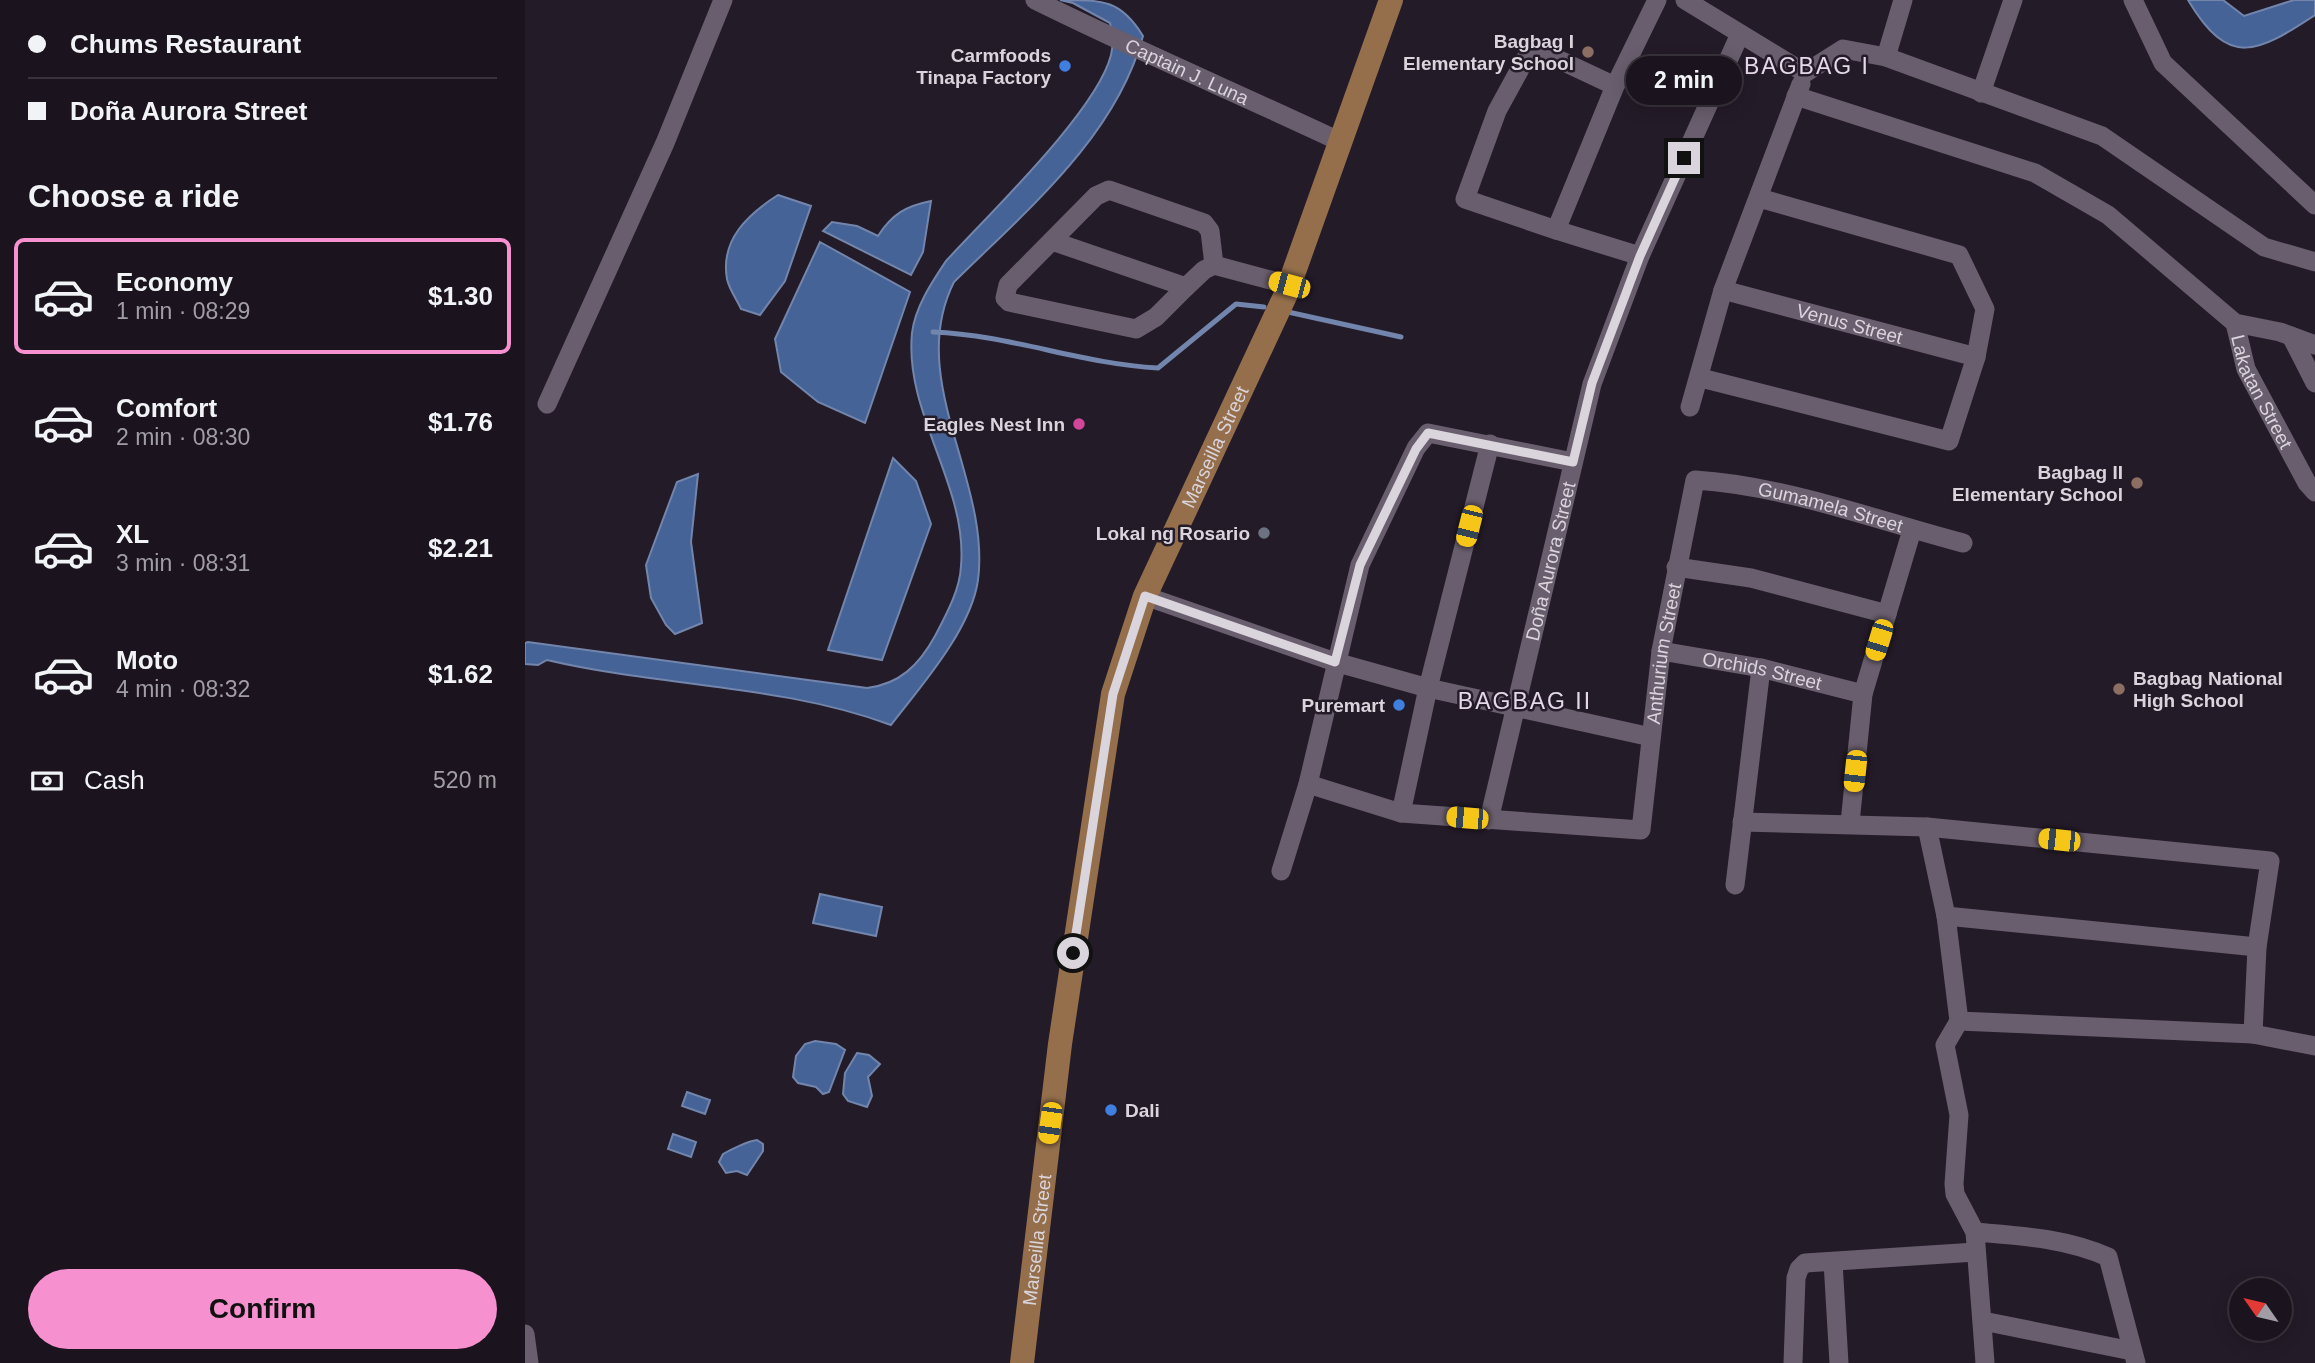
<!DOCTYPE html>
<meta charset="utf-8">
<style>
body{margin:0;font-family:Arial,sans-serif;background:#28212b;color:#f1f3f6;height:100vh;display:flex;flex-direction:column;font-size:26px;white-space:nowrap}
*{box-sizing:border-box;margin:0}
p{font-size:23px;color:#a09ea4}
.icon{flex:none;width:38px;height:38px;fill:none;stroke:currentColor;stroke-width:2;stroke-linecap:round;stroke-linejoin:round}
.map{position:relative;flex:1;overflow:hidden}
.details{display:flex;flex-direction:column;background:#1b141e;width:525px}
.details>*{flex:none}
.banner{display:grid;align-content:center;height:154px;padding:0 28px;background:#1b141e}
.needle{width:46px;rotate:304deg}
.buttons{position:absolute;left:1704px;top:1278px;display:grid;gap:14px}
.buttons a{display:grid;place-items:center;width:63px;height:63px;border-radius:50%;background:#1b141e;box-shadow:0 4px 18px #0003,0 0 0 2px #39333c;font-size:35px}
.end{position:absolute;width:32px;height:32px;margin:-16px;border:9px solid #dad4dd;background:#111;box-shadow:0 0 0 4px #111}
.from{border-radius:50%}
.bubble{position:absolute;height:49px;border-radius:24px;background:#1b141e;box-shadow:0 4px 18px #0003,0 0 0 2px #39333c;font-size:23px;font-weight:700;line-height:49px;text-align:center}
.car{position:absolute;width:21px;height:42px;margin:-21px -10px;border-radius:9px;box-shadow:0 0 5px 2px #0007;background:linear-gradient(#f5c518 24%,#345 0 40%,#f5c518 0 76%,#345 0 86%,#f5c518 0)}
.banner b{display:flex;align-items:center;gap:24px;height:66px;font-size:26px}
.banner b+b{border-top:2px solid #39333c}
.banner i{width:18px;height:18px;background:#f1f3f6}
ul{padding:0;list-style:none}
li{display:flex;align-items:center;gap:21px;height:116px;margin:0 14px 10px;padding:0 14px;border:4px solid transparent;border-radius:10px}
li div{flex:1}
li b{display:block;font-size:26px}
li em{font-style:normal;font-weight:700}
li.on{border-color:#f690cf}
li>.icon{width:63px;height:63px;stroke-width:1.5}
h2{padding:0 28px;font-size:32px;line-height:84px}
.pay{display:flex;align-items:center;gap:18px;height:77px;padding:0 28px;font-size:26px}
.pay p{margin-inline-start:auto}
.button{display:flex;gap:14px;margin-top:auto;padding:14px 28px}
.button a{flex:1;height:80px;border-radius:42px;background:#f690cf;color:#111;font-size:28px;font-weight:700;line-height:80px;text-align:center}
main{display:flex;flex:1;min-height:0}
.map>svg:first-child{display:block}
.water{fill:#466397;stroke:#7285ac;stroke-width:2}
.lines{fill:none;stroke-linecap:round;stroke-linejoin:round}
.stream{stroke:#7285ac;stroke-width:5}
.minor{stroke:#695e6d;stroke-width:19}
.major{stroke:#956f4b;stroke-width:24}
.route{stroke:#dad4dd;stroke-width:9}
.education-dot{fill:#8d6e63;stroke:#241b28;stroke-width:2.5}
.shop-dot{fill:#3f7fe0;stroke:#241b28;stroke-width:2.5}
.hotel-dot{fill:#d1479c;stroke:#241b28;stroke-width:2.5}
.worship-dot{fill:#6b7280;stroke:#241b28;stroke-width:2.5}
.labels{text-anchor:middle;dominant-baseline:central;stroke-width:5;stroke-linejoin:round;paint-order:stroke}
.poi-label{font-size:19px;font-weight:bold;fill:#dad4dd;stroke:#241b28;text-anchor:end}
.street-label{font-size:19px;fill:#dad4dd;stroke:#241b28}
.quarter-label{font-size:23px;letter-spacing:2px;fill:#e4d8e9;stroke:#241b28}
</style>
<main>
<section class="details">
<div class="banner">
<b><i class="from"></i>Chums Restaurant</b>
<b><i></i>Doña Aurora Street</b>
</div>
<h2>Choose a ride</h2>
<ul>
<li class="on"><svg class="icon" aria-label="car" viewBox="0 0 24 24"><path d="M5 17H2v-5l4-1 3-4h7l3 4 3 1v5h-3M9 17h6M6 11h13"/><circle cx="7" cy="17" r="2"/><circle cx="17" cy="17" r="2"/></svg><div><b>Economy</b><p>1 min · 08:29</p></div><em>$1.30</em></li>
<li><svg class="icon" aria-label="car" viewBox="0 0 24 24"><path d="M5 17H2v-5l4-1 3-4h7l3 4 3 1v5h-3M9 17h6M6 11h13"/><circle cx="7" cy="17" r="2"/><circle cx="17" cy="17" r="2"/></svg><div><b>Comfort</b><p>2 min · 08:30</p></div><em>$1.76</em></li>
<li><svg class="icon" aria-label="car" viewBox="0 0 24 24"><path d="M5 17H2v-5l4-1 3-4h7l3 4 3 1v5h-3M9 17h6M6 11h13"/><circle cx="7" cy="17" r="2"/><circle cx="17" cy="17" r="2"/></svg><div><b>XL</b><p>3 min · 08:31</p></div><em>$2.21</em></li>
<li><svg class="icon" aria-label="car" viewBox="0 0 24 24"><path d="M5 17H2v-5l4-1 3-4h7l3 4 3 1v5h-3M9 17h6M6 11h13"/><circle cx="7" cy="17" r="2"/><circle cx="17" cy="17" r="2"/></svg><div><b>Moto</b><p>4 min · 08:32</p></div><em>$1.62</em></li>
</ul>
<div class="pay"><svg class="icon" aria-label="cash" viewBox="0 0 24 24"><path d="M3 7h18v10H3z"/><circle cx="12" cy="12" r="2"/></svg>Cash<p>520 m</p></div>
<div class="button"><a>Confirm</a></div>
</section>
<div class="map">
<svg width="1790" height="1363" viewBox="0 0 1790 1363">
<rect width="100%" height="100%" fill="#241b28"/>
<!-- water -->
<path class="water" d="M535 0C579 0 596 0 618 36 591 137 501 211 429 282 380 379 466 480 453 580 446 630 396 686 366 725 255 684 136 687 22 660L13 665 0 664V643L3 642 342 688C375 684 394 665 410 636 421 615 435 590 436 566 443 486 379 414 387 333 390 307 407 282 421 261 463 215 572 111 586 55 589 43 588 34 585 23L548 3Z
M1663 0H1698L1719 16 1769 0H1790V15C1732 53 1704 69 1663 0Z
M253 195 286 206 260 281 235 315 216 309C212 300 204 289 202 279 195 240 223 214 253 195Z
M406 201 398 252 386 275 298 231 307 222 332 226 353 236C367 214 381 206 406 201Z
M295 242 385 292 340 423 293 402 256 372 250 339Z
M368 458 391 481 406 524 357 660 303 650Z
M173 474 166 542 177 623 150 634 141 625 126 598 121 565 152 482Z
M295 894 357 907 351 936 288 923Z
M290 1041 311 1044 320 1050 304 1092 298 1094 291 1087 273 1083 268 1077 271 1056 280 1044Z
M332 1053 344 1055 355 1064 343 1077 347 1096 342 1107 323 1101 318 1094 320 1073Z
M162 1092 185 1100 180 1114 157 1106Z
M148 1134 171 1142 166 1157 143 1149Z
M232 1140 238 1144V1151L222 1175 212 1171 201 1173 194 1162 198 1154C205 1150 223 1141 232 1140Z"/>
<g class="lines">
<!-- stream -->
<path class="stream" d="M763 312 876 337
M408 332C485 335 557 364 633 368L711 304 739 307"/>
<!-- minor -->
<g class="minor">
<path id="s1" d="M510 0C611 50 714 94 816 142"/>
<path d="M1160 0 1280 73 1318 49 1361 57 1577 136 1739 247 1790 262"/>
<path d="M1608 0 1638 63 1790 205"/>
<path d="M1361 57 1378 0"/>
<path d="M1090 86 1007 47 972 111 940 199 1031 230 1090 86 1132 0"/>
<path d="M1456 93 1488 0"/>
<path d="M1271 96 1510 173 1583 215 1710 323 1755 332 1790 345"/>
<path d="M1031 230 1115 256"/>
<path d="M527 241 661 287 679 270 689 265 764 285"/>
<path d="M661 287 631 317 611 329 484 302 480 298 483 285 571 196 584 190 679 223 685 231 689 265"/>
<path id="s2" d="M1198 290 1451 357"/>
<path id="s3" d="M1710 323 1721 369 1782 483 1790 492"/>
<path d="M1766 336 1790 383"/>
<path d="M1176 378 1424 441 1451 357 1460 309 1434 255 1234 198"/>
<path d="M22 404 140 143 198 0"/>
<path d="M1165 407 1198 290 1276 84"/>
<path d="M1151 567 1226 578 1362 614"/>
<path d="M620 596 810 662 903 688 1126 737"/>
<path id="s4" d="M1136 651 1236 668 1338 694"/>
<path id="s5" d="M783 784 876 813 1116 830 1136 651 1170 480C1262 486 1350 520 1438 543"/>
<path d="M876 813 903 688 965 444"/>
<path id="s6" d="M964 820 1067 384 1115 256 1215 34"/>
<path d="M1217 822 1402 827 1745 861 1732 947 1728 1034"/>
<path d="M1325 823 1338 694 1387 530"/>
<path d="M1402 827 1421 916"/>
<path d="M756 871 783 784 835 565 891 448 903 433 1048 462"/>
<path d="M1210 885 1236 668"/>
<path d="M1732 947 1421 916 1434 1021 1728 1034 1790 1046"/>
<path d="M1434 1021 1420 1045 1434 1115 1429 1184 1430 1194 1450 1232"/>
<path d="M1308 1262 1314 1363"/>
<path d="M1458 1321 1607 1351"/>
<path d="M0 1334 4 1363"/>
<path d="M1268 1363 1271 1278 1274 1269 1280 1263 1451 1252"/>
<path d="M1460 1363 1450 1232C1496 1236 1540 1238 1583 1257L1611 1363"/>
</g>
<!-- major -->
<path class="major" id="s7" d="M497 1363 535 1044 588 694 620 596 761 294 866 0"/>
</g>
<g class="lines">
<!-- route -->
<path class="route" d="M548 953 588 694 620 596 810 662 835 565 891 449 903 433 1048 462 1067 383 1115 256 1159 158"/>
</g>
<!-- markers -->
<g class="education-dot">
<circle cx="1063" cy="52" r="7"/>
<circle cx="1612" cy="483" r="7"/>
<circle cx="1594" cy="689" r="7"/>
</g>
<g class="shop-dot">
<circle cx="540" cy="66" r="7"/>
<circle cx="874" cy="705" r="7"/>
<circle cx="586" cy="1110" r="7"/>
</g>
<circle class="hotel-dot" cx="554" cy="424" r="7"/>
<circle class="worship-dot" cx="739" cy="533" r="7"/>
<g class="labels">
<!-- poi labels -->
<g class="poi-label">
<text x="1049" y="41">Bagbag I<tspan x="1049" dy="22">Elementary School</tspan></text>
<text x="526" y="55">Carmfoods<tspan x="526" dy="22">Tinapa Factory</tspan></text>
<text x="540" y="424">Eagles Nest Inn</text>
<text x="1598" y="472">Bagbag II<tspan x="1598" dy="22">Elementary School</tspan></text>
<text x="725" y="533">Lokal ng Rosario</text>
<text x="1608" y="678" text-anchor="start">Bagbag National<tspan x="1608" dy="22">High School</tspan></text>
<text x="860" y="705">Puremart</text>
<text x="600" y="1110" text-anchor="start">Dali</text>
</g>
<!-- street labels -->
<g class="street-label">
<text stroke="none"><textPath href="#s1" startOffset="168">Captain J. Luna</textPath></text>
<text stroke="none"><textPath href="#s2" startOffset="131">Venus Street</textPath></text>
<text stroke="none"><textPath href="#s3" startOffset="74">Lakatan Street</textPath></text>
<text stroke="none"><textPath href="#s7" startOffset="943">Marseilla Street</textPath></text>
<text stroke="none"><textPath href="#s5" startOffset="831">Gumamela Street</textPath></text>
<text stroke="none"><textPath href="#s6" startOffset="266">Doña Aurora Street</textPath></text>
<text stroke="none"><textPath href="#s5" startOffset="516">Anthurium Street</textPath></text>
<text stroke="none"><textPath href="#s4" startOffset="103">Orchids Street</textPath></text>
<text stroke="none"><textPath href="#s7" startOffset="124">Marseilla Street</textPath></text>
</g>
<!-- quarter labels -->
<g class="quarter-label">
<text x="1282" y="66">BAGBAG I</text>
<text x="1000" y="701">BAGBAG II</text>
</g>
</g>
</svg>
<div class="buttons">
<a><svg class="needle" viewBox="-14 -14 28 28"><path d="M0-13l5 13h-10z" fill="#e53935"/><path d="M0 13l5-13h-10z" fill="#a09ea4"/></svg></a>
</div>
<i class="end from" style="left:548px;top:953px"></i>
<i class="end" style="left:1159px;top:158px"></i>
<div class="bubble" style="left:1101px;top:56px;width:116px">2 min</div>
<i class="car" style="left:764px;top:285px;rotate:285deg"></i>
<i class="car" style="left:944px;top:526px;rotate:194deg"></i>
<i class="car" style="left:1354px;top:640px;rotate:197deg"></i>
<i class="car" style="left:1330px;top:771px;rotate:186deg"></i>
<i class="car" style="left:942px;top:818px;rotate:275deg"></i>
<i class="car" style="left:1534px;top:840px;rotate:276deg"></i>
<i class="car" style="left:525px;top:1123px;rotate:188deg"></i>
</div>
</main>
